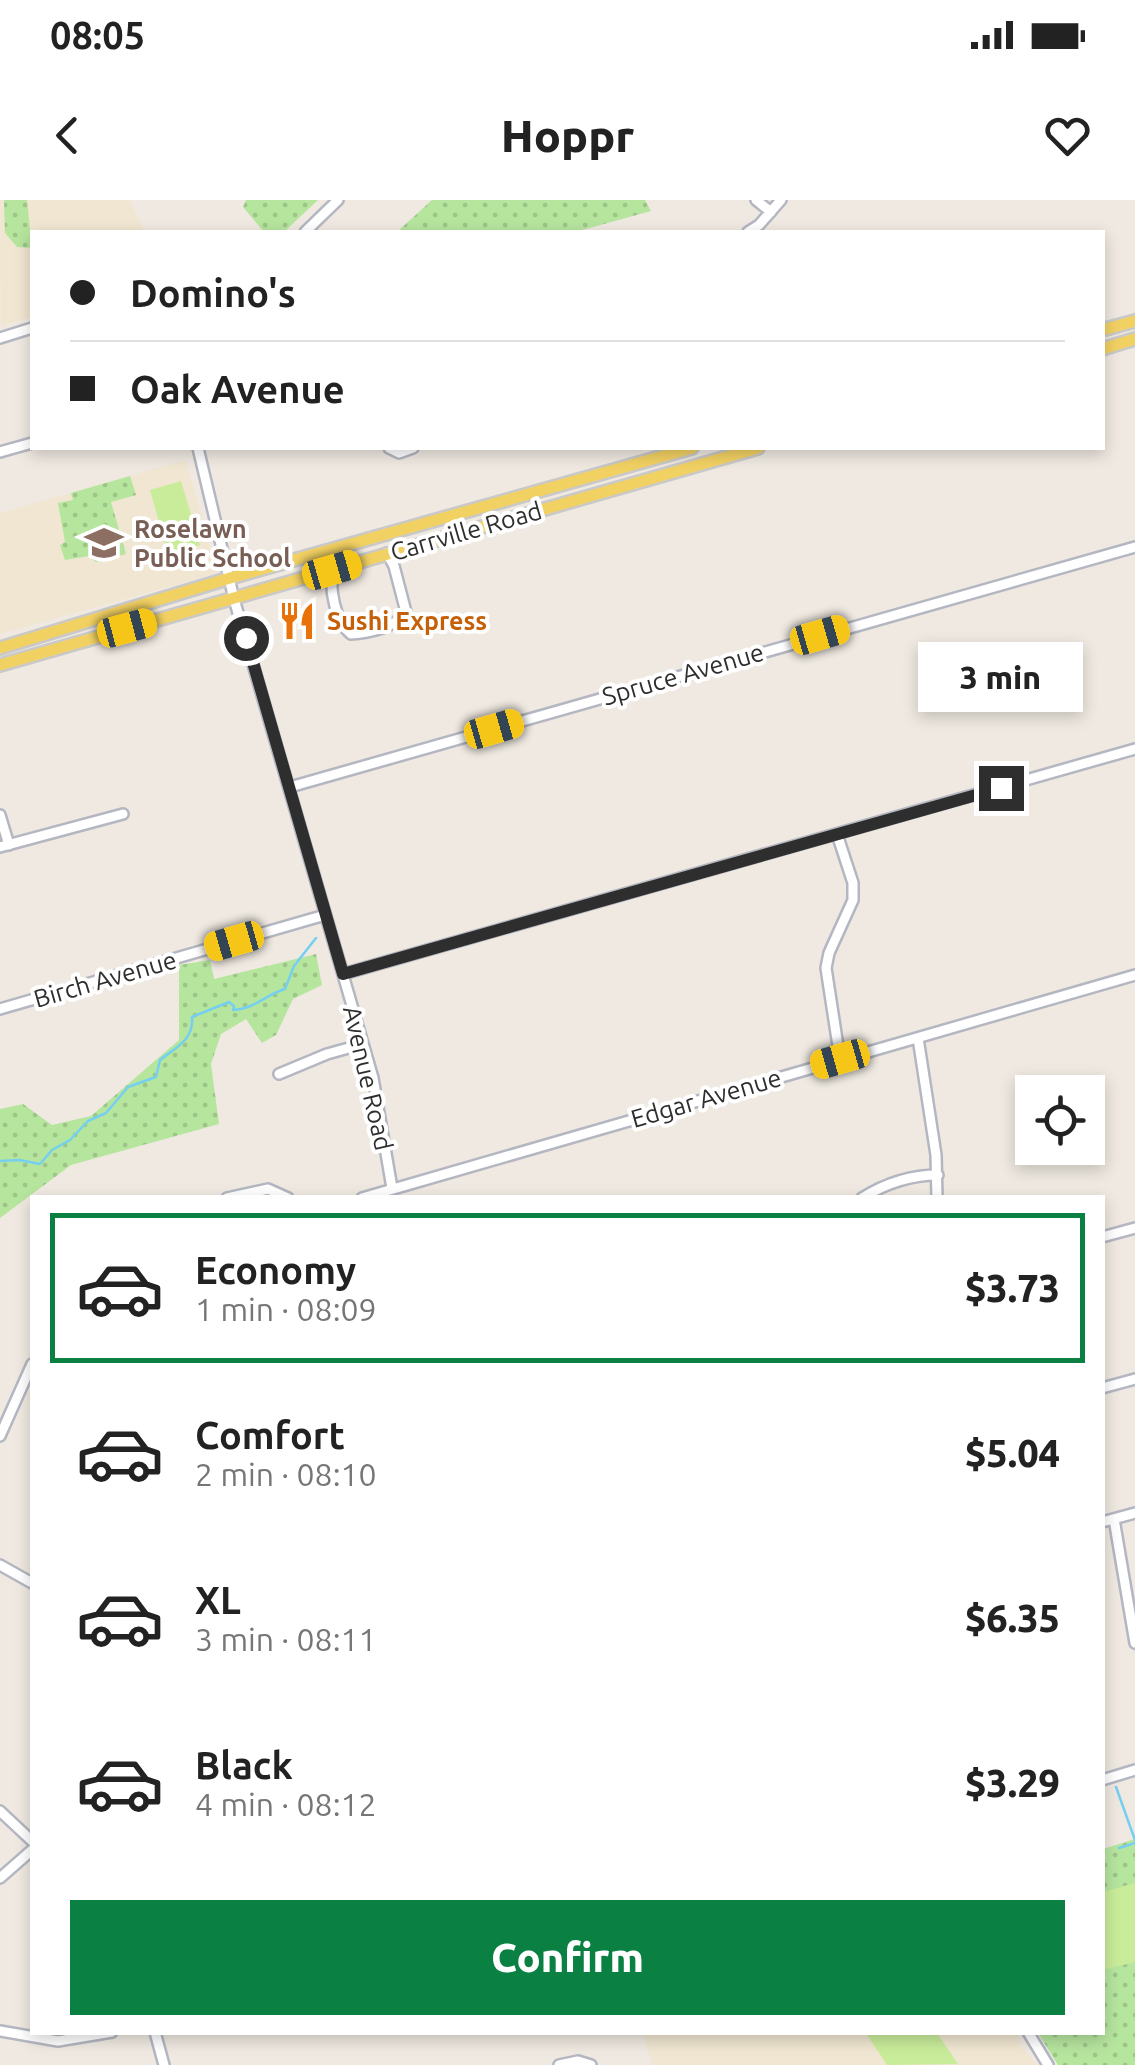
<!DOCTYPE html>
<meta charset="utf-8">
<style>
body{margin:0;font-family:Ubuntu,sans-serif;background:#f2f2f2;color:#222;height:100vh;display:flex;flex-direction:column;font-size:38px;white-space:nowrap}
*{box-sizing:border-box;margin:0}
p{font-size:32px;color:#767676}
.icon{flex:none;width:55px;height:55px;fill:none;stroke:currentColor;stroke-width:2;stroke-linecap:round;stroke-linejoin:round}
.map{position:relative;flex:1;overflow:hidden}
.sheet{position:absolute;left:30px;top:995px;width:1075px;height:840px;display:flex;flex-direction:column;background:#fff;border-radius:0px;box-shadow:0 5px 15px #0003}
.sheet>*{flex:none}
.hud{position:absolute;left:30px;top:30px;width:1075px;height:220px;border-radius:0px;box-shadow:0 5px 15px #0003;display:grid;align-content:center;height:220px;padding:0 40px;background:#fff}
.tools{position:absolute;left:1015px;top:875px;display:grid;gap:20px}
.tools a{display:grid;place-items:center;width:90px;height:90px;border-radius:0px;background:#fff;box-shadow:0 5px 15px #0003;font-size:50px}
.end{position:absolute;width:45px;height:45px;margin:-22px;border:12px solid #2e2e2e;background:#fff;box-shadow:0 0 0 5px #fff}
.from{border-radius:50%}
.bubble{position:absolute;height:70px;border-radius:0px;background:#fff;box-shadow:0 5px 15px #0003;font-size:32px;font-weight:800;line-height:70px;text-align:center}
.car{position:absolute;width:30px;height:60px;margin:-30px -15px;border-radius:12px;box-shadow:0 0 8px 2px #0007;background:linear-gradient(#f5c518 24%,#345 0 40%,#f5c518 0 76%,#345 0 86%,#f5c518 0)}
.hud b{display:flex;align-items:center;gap:35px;height:95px;font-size:38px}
.hud b+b{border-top:2px solid #e0e0e0}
.hud i{width:25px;height:25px;background:#222}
ul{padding:18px 0 0;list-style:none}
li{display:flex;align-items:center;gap:30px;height:150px;margin:0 20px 15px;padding:0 20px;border:5px solid transparent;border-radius:0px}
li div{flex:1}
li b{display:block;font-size:38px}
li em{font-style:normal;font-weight:800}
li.active{border-color:#0b8043}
li>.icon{width:90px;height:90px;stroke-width:1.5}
.button{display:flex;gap:20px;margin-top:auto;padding:20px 40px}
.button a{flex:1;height:115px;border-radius:0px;background:#0b8043;color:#fff;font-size:40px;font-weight:800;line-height:115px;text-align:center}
.status{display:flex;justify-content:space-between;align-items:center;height:70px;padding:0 50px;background:#fff;direction:ltr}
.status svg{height:28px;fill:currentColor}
header{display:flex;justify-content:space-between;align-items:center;height:130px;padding:0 40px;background:#fff;font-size:45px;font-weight:800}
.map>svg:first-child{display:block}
.education{fill:#f0e6d1}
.park{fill:url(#park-dots)}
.pitch{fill:#c9ec9a}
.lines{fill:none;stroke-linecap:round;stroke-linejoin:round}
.stream{stroke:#75cff0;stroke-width:2.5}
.minor-casing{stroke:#b4b7c1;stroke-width:14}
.major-casing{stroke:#c9c9c9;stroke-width:16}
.minor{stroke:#fff;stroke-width:9}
.major{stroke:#f2d163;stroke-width:11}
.route{stroke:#2e2e2e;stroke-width:12}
.labels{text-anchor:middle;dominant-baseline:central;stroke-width:8;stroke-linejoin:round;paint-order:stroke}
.education-label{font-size:25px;font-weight:bold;fill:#785e54;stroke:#fff;text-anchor:start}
.street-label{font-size:25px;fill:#2e2e2e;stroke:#fff}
.food-label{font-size:25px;font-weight:bold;fill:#c56008;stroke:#fff;text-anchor:start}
</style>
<div class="status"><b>08:05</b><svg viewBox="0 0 49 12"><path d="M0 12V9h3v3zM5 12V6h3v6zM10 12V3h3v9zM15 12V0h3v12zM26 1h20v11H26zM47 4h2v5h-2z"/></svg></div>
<header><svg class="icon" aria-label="back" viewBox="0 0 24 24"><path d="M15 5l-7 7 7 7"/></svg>Hoppr<svg class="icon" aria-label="heart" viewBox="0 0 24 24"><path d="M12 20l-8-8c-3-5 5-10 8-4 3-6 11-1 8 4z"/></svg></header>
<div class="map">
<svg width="1135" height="1865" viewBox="0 0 1135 1865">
<defs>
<pattern id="park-dots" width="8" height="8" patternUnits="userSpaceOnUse" patternTransform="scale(2.5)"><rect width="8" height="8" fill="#b6e59e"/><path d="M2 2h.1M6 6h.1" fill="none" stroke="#9dc588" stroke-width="1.8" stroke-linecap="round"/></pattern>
</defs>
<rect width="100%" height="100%" fill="#efe9e1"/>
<!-- education -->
<path class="education" d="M0 0H129L145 32H32V117L1 126Z
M186 260 217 373 0 434V313Z
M643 1833H1017L1021 1846 1037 1865H652Z"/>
<!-- park -->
<path class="park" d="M4 0H27L32 48 17 47 5 33Z
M246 0H318L284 32H264L243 7Z
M432 0H645L651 11 575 32H397Z
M130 276 136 295 111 302 126 354 96 362 89 356 65 360 60 345 65 342 58 303 73 300 71 293Z
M316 754 322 785 293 799 276 835 262 843 246 819 221 834 211 864 219 924 71 965 0 1018V909L23 904 52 925 91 916 179 840V765L210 760 214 779Z
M1135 1639V1865H1058L1038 1833 1102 1832 1103 1649Z"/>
<!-- pitch -->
<path class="pitch" d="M181 281 200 345 168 354 150 290Z
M1135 1683V1762L1103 1770V1692Z
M866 1833H937L958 1864 887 1865Z"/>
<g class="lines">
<!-- stream -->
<path class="stream" d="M0 961 19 960 40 964 52 950 70 940 88 921 106 913 128 887 156 877 160 860C176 847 194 840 192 817L229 802 234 806 233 810C255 809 265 795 285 789L294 766 316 738
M1116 1587 1135 1640
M1119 1648 1135 1643"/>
<!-- minor casing -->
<g class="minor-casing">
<path id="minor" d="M756 0 771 12
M305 32 338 0
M748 32 759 25 781 0
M0 138 32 128
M198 248 234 399 373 878 392 988
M389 248 399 253 413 248
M0 252 32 243
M333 369C329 389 335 421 351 434 368 433 397 427 406 412L394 366 387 353
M290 587 1135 347
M0 615 9 645
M837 634 853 683V700L829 753 826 768 840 859
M0 647 123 614
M343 774 1135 549
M0 809 325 715
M918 838 936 955 937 998
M279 874 327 854 363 844
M227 998 268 989 288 998
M362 998 1135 775
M862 998C886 983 910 975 938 975
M1102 1037 1135 1028
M1102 1188 1135 1179
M0 1236 32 1164
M1114 1319 1135 1443
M1102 1322 1135 1313
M0 1365 32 1383
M1102 1580 1135 1570
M0 1611 32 1641
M0 1678 32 1650
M0 1831 58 1841 112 1832
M155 1832 164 1865
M1028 1832 1048 1865
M559 1865 578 1861 591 1865"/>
</g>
<!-- major casing -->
<g class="major-casing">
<path id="major" d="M1102 130 1135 121
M1102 149 1135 139
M0 448 230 378 692 248
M0 465 758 248"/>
</g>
<!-- minor -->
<use href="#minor" class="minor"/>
<!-- major -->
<use href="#major" class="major"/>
</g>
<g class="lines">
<!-- route -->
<path class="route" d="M246 438 343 774 1001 588"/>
</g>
<!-- icons -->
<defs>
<g id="school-bare" transform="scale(3)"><path d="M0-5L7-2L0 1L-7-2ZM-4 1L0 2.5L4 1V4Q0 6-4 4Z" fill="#8d6e63" stroke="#fff" stroke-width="2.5" paint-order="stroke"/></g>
<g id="restaurant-bare" transform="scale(3)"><path d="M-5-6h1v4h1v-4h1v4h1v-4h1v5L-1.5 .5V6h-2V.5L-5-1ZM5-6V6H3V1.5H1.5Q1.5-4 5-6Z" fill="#e8710a" stroke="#fff" stroke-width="2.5" paint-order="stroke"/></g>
</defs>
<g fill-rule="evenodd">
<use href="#school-bare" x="104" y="343"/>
<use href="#restaurant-bare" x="297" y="421"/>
</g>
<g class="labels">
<!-- education labels -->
<g class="education-label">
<text x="134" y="329">Roselawn<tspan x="134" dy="29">Public School</tspan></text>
</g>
<!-- street labels -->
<g class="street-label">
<text transform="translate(466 331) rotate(-16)">Carrville Road</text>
<text transform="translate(683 474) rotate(-16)">Spruce Avenue</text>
<text transform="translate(105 779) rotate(-16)">Birch Avenue</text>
<text transform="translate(368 878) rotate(77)">Avenue Road</text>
<text transform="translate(706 898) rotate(-16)">Edgar Avenue</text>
</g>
<!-- food labels -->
<g class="food-label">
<text x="327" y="421">Sushi Express</text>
</g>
</g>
</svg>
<div class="tools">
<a><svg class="icon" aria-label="locate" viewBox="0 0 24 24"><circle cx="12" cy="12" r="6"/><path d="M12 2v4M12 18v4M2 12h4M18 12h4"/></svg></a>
</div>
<i class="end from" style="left:246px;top:438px"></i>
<i class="end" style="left:1001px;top:588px"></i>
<div class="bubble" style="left:918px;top:442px;width:165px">3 min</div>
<i class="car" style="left:332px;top:370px;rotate:74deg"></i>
<i class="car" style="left:127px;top:428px;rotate:75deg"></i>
<i class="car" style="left:820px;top:435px;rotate:74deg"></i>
<i class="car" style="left:494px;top:529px;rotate:74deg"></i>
<i class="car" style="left:234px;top:741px;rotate:254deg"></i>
<i class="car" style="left:840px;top:859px;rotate:254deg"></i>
<div class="hud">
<b><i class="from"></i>Domino's</b>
<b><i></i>Oak Avenue</b>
</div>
<section class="sheet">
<ul>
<li class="active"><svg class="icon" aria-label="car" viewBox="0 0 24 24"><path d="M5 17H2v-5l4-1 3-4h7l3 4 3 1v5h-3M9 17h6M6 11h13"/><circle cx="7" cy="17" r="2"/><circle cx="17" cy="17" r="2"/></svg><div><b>Economy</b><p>1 min · 08:09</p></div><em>$3.73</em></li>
<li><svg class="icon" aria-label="car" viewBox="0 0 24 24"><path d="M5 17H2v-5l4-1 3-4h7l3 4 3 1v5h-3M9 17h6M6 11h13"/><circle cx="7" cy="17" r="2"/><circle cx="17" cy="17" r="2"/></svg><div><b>Comfort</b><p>2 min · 08:10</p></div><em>$5.04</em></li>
<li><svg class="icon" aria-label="car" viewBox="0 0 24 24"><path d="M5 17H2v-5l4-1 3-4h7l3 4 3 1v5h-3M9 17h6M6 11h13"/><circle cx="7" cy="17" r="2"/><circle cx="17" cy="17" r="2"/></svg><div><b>XL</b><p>3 min · 08:11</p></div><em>$6.35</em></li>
<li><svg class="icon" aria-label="car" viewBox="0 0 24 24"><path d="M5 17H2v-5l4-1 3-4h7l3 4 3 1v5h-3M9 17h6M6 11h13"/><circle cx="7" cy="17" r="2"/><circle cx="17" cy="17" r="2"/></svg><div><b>Black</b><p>4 min · 08:12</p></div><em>$3.29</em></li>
</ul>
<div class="button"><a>Confirm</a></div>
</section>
</div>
